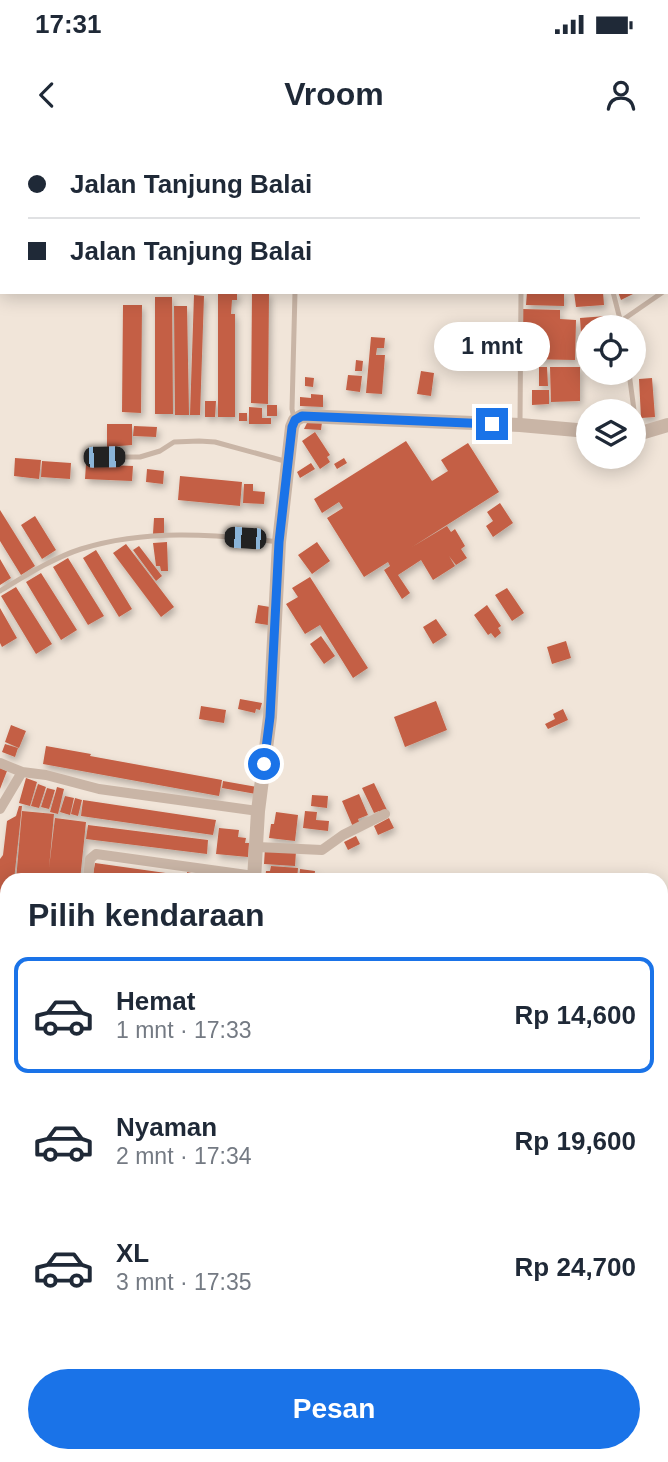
<!DOCTYPE html>
<html lang="id">
<meta charset="utf-8">
<style>
body{margin:0;font-family:Helvetica,sans-serif;background:#f2f2f3;color:#1f2937;height:100vh;display:flex;flex-direction:column;font-size:26px;white-space:nowrap}
*{box-sizing:border-box;margin:0}
p{font-size:23px;color:#747a83}
.icon{flex:none;width:38px;height:38px;fill:none;stroke:currentColor;stroke-width:2;stroke-linecap:round;stroke-linejoin:round}
.map{position:relative;flex:1;overflow:hidden}
.sheet{position:absolute;left:0px;top:733px;width:668px;height:590px;display:flex;flex-direction:column;background:#fff;border-radius:21px 21px 0 0;box-shadow:0 4px 18px #0003}
.sheet>*{flex:none}
.top-card{position:absolute;left:0px;top:0px;width:668px;height:154px;box-shadow:0 4px 18px #0003;display:grid;align-content:center;height:154px;padding:0 28px;background:#fff}
.buttons{position:absolute;left:576px;top:175px;display:grid;gap:14px}
.buttons a{display:grid;place-items:center;width:70px;height:70px;border-radius:50%;background:#fff;box-shadow:0 4px 18px #0003;font-size:35px}
.end{position:absolute;width:32px;height:32px;margin:-16px;border:9px solid #1a73e8;background:#fff;box-shadow:0 0 0 4px #fff}
.from{border-radius:50%}
.bubble{position:absolute;height:49px;border-radius:24px;background:#fff;box-shadow:0 4px 18px #0003;font-size:23px;font-weight:700;line-height:49px;text-align:center}
.car{position:absolute;width:21px;height:42px;margin:-21px -10px;border-radius:9px;box-shadow:0 0 5px 2px #0007;background:linear-gradient(#222 24%,#8ab4d8 0 40%,#222 0 76%,#8ab4d8 0 86%,#222 0)}
.top-card b{display:flex;align-items:center;gap:24px;height:66px;font-size:26px}
.top-card b+b{border-top:2px solid #e0e1e3}
.top-card i{width:18px;height:18px;background:#1f2937}
ul{padding:0;list-style:none}
li{display:flex;align-items:center;gap:21px;height:116px;margin:0 14px 10px;padding:0 14px;border:4px solid transparent;border-radius:14px}
li div{flex:1}
li b{display:block;font-size:26px}
li em{font-style:normal;font-weight:700}
li.selected{border-color:#1a73e8}
li>.icon{width:63px;height:63px;stroke-width:1.5}
h2{padding:0 28px;font-size:32px;line-height:84px}
.primary-button{display:flex;gap:14px;margin-top:auto;padding:14px 28px}
.primary-button a{flex:1;height:80px;border-radius:42px;background:#1a73e8;color:#fff;font-size:28px;font-weight:700;line-height:80px;text-align:center}
.status{display:flex;justify-content:space-between;align-items:center;height:49px;padding:0 35px;background:#fff;direction:ltr}
.status svg{height:19px;fill:currentColor}
header{display:flex;justify-content:space-between;align-items:center;height:91px;padding:0 28px;background:#fff;font-size:32px;font-weight:700}
.map>svg:first-child{display:block}
.building{fill:#c45f44;filter:url(#shadow)}
.lines{fill:none;stroke-linecap:round;stroke-linejoin:round}
.service{stroke:#c9b5a6;stroke-width:5}
.minor{stroke:#c9b5a6;stroke-width:10}
.tertiary{stroke:#c9b5a6;stroke-width:14}
.route{stroke:#1a73e8;stroke-width:9}
</style>
<div class="status"><b>17:31</b><svg viewBox="0 0 49 12"><path d="M0 12V9h3v3zM5 12V6h3v6zM10 12V3h3v9zM15 12V0h3v12zM26 1h20v11H26zM47 4h2v5h-2z"/></svg></div>
<header><svg class="icon" aria-label="back" viewBox="0 0 24 24"><path d="M15 5l-7 7 7 7"/></svg>Vroom<svg class="icon" aria-label="person" viewBox="0 0 24 24"><circle cx="12" cy="8" r="4"/><path d="M4 21q1-7 8-7t8 7"/></svg></header>
<div class="map">
<svg width="668" height="1322" viewBox="0 0 668 1322">
<defs>
<filter id="shadow"><feDropShadow dx="2.5" dy="4" stdDeviation="3.5" flood-color="#0004"/></filter>
</defs>
<rect width="100%" height="100%" fill="#f1e5d9"/>
<!-- building -->
<path class="building" d="M218 152H237V160H232L231 174H235V277H218Z
M252 152H269L268 264 251 263Z
M527 152H564V166L526 165Z
M574 152H603L604 165 576 167Z
M618 152H637L621 160Z
M194 155 204 156 200 275H190Z
M155 157H172L173 274H155Z
M123 165H142L141 273 122 272Z
M174 166H187L189 275H175Z
M522 169 560 170V179L576 180 575 220 522 219Z
M606 176 607 187H588V209H582L580 178Z
M371 197 385 198 384 208H377L376 215H385L382 254 366 253Z
M356 220 363 221 362 231H355Z
M539 227H547L548 246H539Z
M550 227H580V261L551 262Z
M421 231 434 233 431 256 417 254Z
M348 235 362 236 360 252 346 250Z
M305 237 314 238 313 247 305 246Z
M652 238 655 277 641 278 639 239Z
M532 250H549V264L532 265Z
M311 254 323 255V267L300 266V257L311 258Z
M205 261H216L215 277H205Z
M267 265H277V276H267Z
M249 267 262 268V278H271V284H249Z
M239 273H247V281H239Z
M308 281 322 282 321 290 304 289Z
M107 284H132V305L107 307Z
M134 286 157 287 156 297 133 296Z
M315 292 330 315 327 317 330 322 320 329 302 301Z
M406 301 432 341 448 331 441 320 468 303 499 352 412 407 447 386 451 392 455 389 465 406 461 409 467 418 456 425 449 416 455 426 433 440 421 420 398 435 410 453 402 459 384 430 390 426 388 422 364 437 327 378 343 368 339 362 322 373 314 359Z
M15 318 41 320 39 339 14 336Z
M344 318 347 323 337 329 334 324Z
M42 321 71 323 70 339 41 337Z
M311 323 315 329 300 338 297 332Z
M86 324 133 326 132 341 85 339Z
M147 329 164 331 163 344 146 342Z
M180 336 242 342 240 366 178 360Z
M244 344H253V351L265 352 264 364 243 363Z
M500 363 513 383 493 397 486 386 493 381 487 372Z
M0 370 35 426 21 435 0 401Z
M35 376 56 410 42 419 21 385Z
M154 378H164V394H153Z
M167 402 168 431H161L160 426H156L153 403Z
M317 402 330 421 312 434 298 415Z
M126 404 174 467 161 477 113 413Z
M139 406 162 436 156 441 133 410Z
M96 410 132 469 119 477 83 418Z
M68 418 104 476 88 485 53 427Z
M0 419 11 438 0 445Z
M41 433 77 490 61 500 26 442Z
M310 437 368 528 353 538 320 485 305 494 286 464 298 457 292 448Z
M16 447 52 504 36 514 1 456Z
M507 448 524 473 512 481 495 455Z
M258 465 270 467 268 485 255 483Z
M487 465 501 486 498 488 501 493 495 498 491 493 488 495 474 475Z
M0 468 17 498 2 507 0 503Z
M436 479 447 495 433 504 423 487Z
M321 496 335 516 324 524 310 504Z
M566 501 571 518 552 524 547 507Z
M240 559 262 563 260 570 256 569 255 573 238 569Z
M436 561 447 590 405 607 394 577Z
M201 566 226 570 224 583 199 579Z
M563 569 568 580 548 589 545 584 555 579 553 574Z
M11 585 26 591 19 608 5 602Z
M5 604 18 608 15 617 2 612Z
M46 606 91 614 90 616 222 640 219 656 43 624Z
M0 628 7 631 0 649Z
M26 638 37 642 30 666 19 663Z
M223 641 257 647 256 654 222 648Z
M374 643 387 670 380 673 379 671 374 673 362 648Z
M38 644 46 647 39 668 31 666Z
M57 647 64 649 58 674 50 672Z
M47 648 55 650 49 669 41 667Z
M359 654 368 675 358 679 360 684 353 687 342 661Z
M312 655 328 656 327 668 311 666Z
M65 656 74 658 70 675 60 672Z
M75 658 82 660 78 676 71 674Z
M83 660 216 680 213 695 81 676Z
M19 666H22L14 740H7V776L0 775V719L3 715 7 681 16 676Z
M22 671 54 674 49 728 55 678 86 682 80 740H16Z
M305 671 317 672 316 680 329 681 328 691 303 688Z
M276 672 298 675 295 701 269 698 271 684H274Z
M389 678 394 688 378 695 374 686Z
M88 685 208 700 207 714 86 699Z
M219 688 239 690 238 697 246 698 245 703H249L248 717 216 714Z
M356 696 360 704 348 710 344 702Z
M265 708 296 711 295 726 264 724Z
M95 723 187 736V732L196 734 195 740 92 739Z
M271 726 298 728 297 740H265L266 731H270Z
M300 729 315 731 314 740H299Z
M211 736 232 738V740H210Z
M0 798 7 799V870L0 869Z
M0 962H3L2 980H0Z
M2 1007 7 1008V1026H0Z
M0 1040 7 1042 4 1068 0 1067Z
M147 1316H162V1319H157V1322H148Z
M164 1316H199L198 1322H163Z
M218 1316H276L277 1322H220Z
M286 1316H298L299 1320 287 1322Z
M334 1316H341L344 1322H327L326 1320Z
M349 1316H377L380 1322H349L347 1317Z
M379 1316H389L390 1319 381 1322Z
M584 1316H598L603 1322H588Z"/>
<g class="lines">
<!-- service -->
<path class="service" d="M607 0 608 2
M667 108 668 111
M667 150 668 149
M613 152 622 187
M621 181 663 152
M629 233 637 292
M294 278 292 269 295 152
M520 282 521 152
M104 317H140L160 311 174 302 199 301 215 302 288 322
M0 451C25 436 53 418 81 409 145 389 213 394 279 402"/>
<!-- minor -->
<path class="minor" d="M0 623 22 632
M0 669 22 632 46 635 99 649 258 671
M257 707 322 710 343 695 385 674
M88 740 90 719 96 714 254 736
M0 878 7 879
M0 1074 7 1075
M306 1322 318 1317
M567 1322 571 1316"/>
<!-- tertiary -->
<path class="tertiary" d="M634 295 668 285
M254 740 258 671 270 577 279 402 292 287 295 280 302 276 520 285 588 291
M207 1322V1316"/>
</g>
<g class="lines">
<!-- route -->
<path class="route" d="M264 624 270 577 279 402 292 287 295 280 302 276 492 284"/>
</g>
</svg>
<div class="buttons">
<a><svg class="icon" aria-label="locate" viewBox="0 0 24 24"><circle cx="12" cy="12" r="6"/><path d="M12 2v4M12 18v4M2 12h4M18 12h4"/></svg></a>
<a><svg class="icon" aria-label="layers" viewBox="0 0 24 24"><path d="M12 4l9 5-9 5-9-5zM3 14l9 5 9-5"/></svg></a>
</div>
<i class="end from" style="left:264px;top:624px"></i>
<i class="end" style="left:492px;top:284px"></i>
<div class="bubble" style="left:434px;top:182px;width:116px">1 mnt</div>
<i class="car" style="left:104px;top:317px;rotate:89deg"></i>
<i class="car" style="left:245px;top:398px;rotate:274deg"></i>
<div class="top-card">
<b><i class="from"></i>Jalan Tanjung Balai</b>
<b><i></i>Jalan Tanjung Balai</b>
</div>
<section class="sheet">
<h2>Pilih kendaraan</h2>
<ul>
<li class="selected"><svg class="icon" aria-label="car" viewBox="0 0 24 24"><path d="M5 17H2v-5l4-1 3-4h7l3 4 3 1v5h-3M9 17h6M6 11h13"/><circle cx="7" cy="17" r="2"/><circle cx="17" cy="17" r="2"/></svg><div><b>Hemat</b><p>1 mnt · 17:33</p></div><em>Rp 14,600</em></li>
<li><svg class="icon" aria-label="car" viewBox="0 0 24 24"><path d="M5 17H2v-5l4-1 3-4h7l3 4 3 1v5h-3M9 17h6M6 11h13"/><circle cx="7" cy="17" r="2"/><circle cx="17" cy="17" r="2"/></svg><div><b>Nyaman</b><p>2 mnt · 17:34</p></div><em>Rp 19,600</em></li>
<li><svg class="icon" aria-label="car" viewBox="0 0 24 24"><path d="M5 17H2v-5l4-1 3-4h7l3 4 3 1v5h-3M9 17h6M6 11h13"/><circle cx="7" cy="17" r="2"/><circle cx="17" cy="17" r="2"/></svg><div><b>XL</b><p>3 mnt · 17:35</p></div><em>Rp 24,700</em></li>
</ul>
<div class="primary-button"><a>Pesan</a></div>
</section>
</div>
